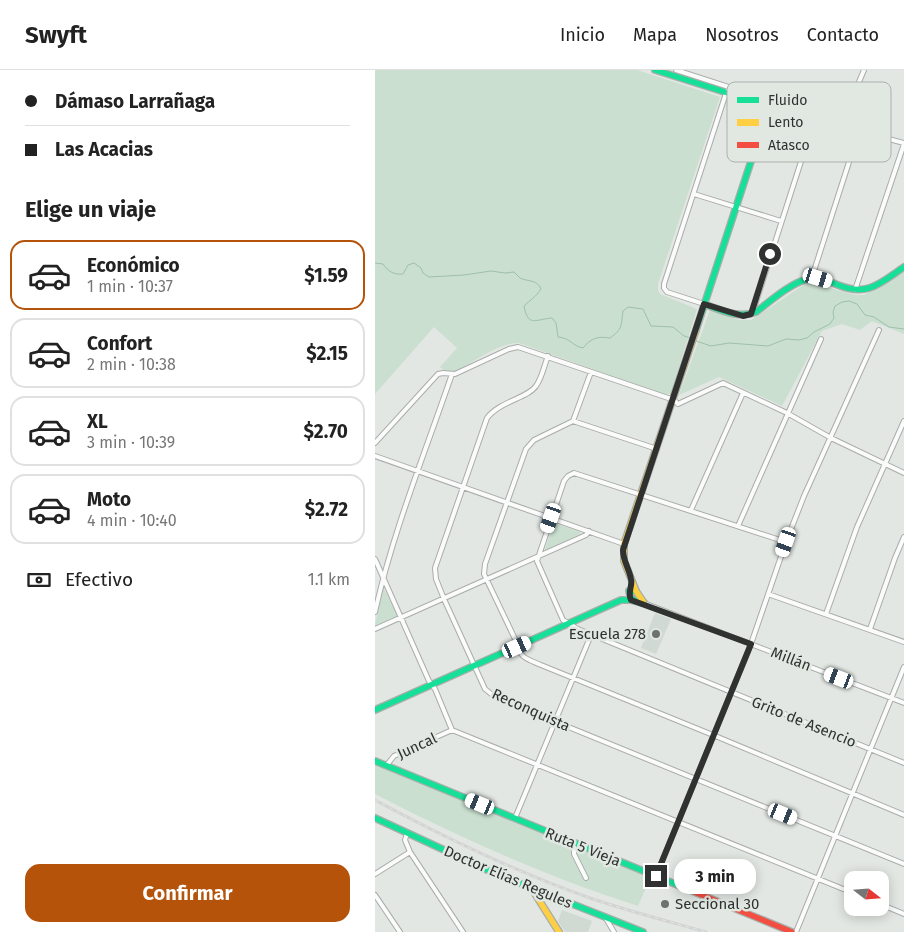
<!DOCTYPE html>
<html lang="es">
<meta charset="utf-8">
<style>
body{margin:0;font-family:"Fira Sans",sans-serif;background:#f6f6f6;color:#222;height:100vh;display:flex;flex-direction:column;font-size:19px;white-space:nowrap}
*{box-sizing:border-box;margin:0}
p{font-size:16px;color:#767676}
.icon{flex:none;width:28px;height:28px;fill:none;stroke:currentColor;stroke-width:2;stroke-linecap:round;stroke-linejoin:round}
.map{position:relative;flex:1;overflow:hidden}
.details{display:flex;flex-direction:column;background:#fff;width:375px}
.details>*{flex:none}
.top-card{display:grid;align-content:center;height:110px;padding:0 25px;background:#fff}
.needle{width:32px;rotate:107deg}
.controls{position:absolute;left:469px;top:801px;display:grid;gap:10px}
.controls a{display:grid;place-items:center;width:45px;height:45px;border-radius:10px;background:#fff;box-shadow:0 2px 12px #0003;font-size:25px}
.end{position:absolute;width:22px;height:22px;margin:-11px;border:6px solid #2f3230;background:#fff;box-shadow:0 0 0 2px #fff}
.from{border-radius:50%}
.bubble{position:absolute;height:35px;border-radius:15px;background:#fff;box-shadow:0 2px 12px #0003;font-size:16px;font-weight:700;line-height:35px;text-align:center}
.car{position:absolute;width:15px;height:30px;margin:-15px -8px;border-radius:6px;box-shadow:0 0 4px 1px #0007;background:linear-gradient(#fff 24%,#345 0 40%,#fff 0 76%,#345 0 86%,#fff 0)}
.top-card b{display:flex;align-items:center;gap:18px;height:48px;font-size:19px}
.top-card b+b{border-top:1px solid #e0e0e0}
.top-card i{width:12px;height:12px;background:#222}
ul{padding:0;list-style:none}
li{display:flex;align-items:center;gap:15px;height:70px;margin:0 10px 8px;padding:0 15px;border:2px solid #e0e0e0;border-radius:15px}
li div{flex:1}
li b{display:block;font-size:19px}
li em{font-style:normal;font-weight:700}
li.selected{border-color:#b45309}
li>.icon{width:45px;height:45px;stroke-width:1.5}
h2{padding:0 25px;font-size:22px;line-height:60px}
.pay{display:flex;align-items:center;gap:12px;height:55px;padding:0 25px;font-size:19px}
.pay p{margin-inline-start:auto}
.action{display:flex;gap:10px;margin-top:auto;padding:10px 25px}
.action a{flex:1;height:58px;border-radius:15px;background:#b45309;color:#fff;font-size:20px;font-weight:700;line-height:58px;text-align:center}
header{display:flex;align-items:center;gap:30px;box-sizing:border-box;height:70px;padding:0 25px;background:#fff;border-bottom:1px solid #e0e0e0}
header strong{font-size:24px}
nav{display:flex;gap:28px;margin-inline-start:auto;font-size:18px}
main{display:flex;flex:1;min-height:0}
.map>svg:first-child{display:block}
.built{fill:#d0d9d2}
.green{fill:#cadfd0}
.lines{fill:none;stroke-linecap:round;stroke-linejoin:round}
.stream{stroke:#9dc1a8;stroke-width:1}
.street-casing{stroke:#a9adaa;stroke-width:6}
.fast-casing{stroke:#a9adaa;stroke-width:8}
.slow-casing{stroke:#a9adaa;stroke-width:8}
.jam-casing{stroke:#a9adaa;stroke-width:8}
.street{stroke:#fbfbfb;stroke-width:4}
.fast{stroke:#16e098;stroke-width:5.5}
.slow{stroke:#ffcf43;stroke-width:5.5}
.jam{stroke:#f24e42;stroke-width:5.5}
.rail-casing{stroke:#d3d3d3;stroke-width:3}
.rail{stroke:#e1e8e2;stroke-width:1;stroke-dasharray:4;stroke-linecap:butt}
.route{stroke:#2f3230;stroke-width:6}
.poi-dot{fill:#6e716f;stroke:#e1e8e2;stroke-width:2}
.labels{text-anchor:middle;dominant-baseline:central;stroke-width:5;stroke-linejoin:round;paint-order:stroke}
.poi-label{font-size:15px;fill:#2f3230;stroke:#e1e8e2;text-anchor:end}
.street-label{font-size:15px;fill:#2f3230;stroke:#e1e8e2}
.key{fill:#e1e8e2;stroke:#acb1ad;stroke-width:1}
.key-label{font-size:14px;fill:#2f3230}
</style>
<header>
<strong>Swyft</strong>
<nav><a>Inicio</a><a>Mapa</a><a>Nosotros</a><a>Contacto</a></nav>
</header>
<main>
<section class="details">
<div class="top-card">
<b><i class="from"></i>Dámaso Larrañaga</b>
<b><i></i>Las Acacias</b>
</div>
<h2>Elige un viaje</h2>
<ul>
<li class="selected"><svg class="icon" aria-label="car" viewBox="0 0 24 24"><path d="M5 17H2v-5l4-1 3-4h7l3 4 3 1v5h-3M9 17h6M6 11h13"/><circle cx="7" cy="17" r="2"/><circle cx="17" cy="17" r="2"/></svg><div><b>Económico</b><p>1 min · 10:37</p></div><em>$1.59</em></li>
<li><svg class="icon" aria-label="car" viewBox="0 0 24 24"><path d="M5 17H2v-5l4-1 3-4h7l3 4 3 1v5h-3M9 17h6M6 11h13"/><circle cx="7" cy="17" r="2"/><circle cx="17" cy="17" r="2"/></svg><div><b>Confort</b><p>2 min · 10:38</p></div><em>$2.15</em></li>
<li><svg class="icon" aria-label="car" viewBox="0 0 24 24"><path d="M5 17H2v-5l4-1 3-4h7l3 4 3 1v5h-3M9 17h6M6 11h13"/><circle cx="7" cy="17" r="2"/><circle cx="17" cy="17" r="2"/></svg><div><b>XL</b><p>3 min · 10:39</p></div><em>$2.70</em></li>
<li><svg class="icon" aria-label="car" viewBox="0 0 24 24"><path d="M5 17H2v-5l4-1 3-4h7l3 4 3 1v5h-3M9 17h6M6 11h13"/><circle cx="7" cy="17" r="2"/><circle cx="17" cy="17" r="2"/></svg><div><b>Moto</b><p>4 min · 10:40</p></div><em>$2.72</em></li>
</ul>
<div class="pay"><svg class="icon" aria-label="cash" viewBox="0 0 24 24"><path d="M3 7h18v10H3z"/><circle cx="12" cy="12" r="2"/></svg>Efectivo<p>1.1 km</p></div>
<div class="action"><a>Confirmar</a></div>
</section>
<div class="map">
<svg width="529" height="862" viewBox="0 0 529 862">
<rect width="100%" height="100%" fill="#e2e7e3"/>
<!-- built -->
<path class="built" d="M280 543 296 549 281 584 266 578Z
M187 840 217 851 213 862H190L183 851Z"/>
<!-- green -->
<path class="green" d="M0 0H262L345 27 283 214V220L285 224 322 239 296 323 291 325 144 273C122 273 101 291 81 301 75 303 69 301 65 297L82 278 59 257 0 324Z
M529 201V264L497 251 485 260 467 254 447 261 407 336 344 307 304 325 335 240 364 250H376L433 212 481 225H489Z
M179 453 205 462V464L171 480 170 479Z
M8 517 22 545 21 547 1 556 0 555Z
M0 695 276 806 263 836C172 807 85 768 0 724Z"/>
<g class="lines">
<!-- stream -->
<path class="stream" d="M0 193 8 194C13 201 18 205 28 204L33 195 39 193 46 198 48 203 54 207 89 205 116 201 130 203 139 202C141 204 143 206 145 208 153 212 162 209 166 219 161 227 155 230 149 236 153 258 161 249 177 248L181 253 183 267C196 268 197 276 208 278 216 268 223 266 235 268 248 259 246 255 248 241L253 237 268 239 276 256 298 257 309 266 316 268
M321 271 336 276 354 273 393 276 411 269 424 270 432 268 439 262 455 254 459 248 458 242 460 236 467 232 474 231 482 234 490 245 499 247 514 257 529 259"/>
<!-- street casing -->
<g class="street-casing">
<path id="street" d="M301 0 459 51 465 57
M395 33 394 36 439 51 484 61 529 73
M465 57 489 0
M319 124 406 151
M437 207 484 61
M480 220 529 74
M329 234 292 222 289 218V214L353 17
M377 244 439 51
M173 286C169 296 167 308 161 316 153 328 125 331 112 348L60 498 61 509 69 529 110 619 120 627 529 794
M216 302 198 351 159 370 151 379 110 494 109 504 141 571C144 588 152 589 166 595L338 665 529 745
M198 351 282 379
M0 373 63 304 68 303 80 304 134 279 143 277 299 330 303 334 348 313 412 343 456 368 529 403
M0 386 249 474
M316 440 368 323
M363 456 446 269
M411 472 199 403 193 406 189 411 162 491 188 550 203 559 529 693
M0 489 54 611 60 619 77 660 478 823
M393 524 529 572
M269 533 529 633
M0 542C18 461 50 383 77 304
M451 544 482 457 529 351
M0 559 211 465 214 461
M495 559 520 488 529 467
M11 696 19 686 77 660
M140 748 216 565
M32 763 30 770 35 782 88 862
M199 773V784L211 808
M0 804 35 782
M281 806 376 574 411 472 429 426 504 260
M0 825 25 862
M505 834 529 844
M230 847 239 862
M421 862 529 597"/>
</g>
<!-- fast casing -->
<g class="fast-casing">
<path id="fast" d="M280 0 394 36 321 260
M329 234C346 240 363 249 381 242 394 232 417 212 433 209 443 207 453 211 463 215 493 227 505 213 529 197
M258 529 256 530 254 521H261
M0 640 246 530H256L269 533
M0 691 305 816
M0 748 119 803 268 862"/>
</g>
<!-- slow casing -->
<g class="slow-casing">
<path id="slow" d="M269 533 261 521 249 491V474L321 260
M157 819 184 862"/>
</g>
<!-- jam casing -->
<g class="jam-casing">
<path id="jam" d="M305 816 417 862"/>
</g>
<!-- street -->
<use href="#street" class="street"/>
<!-- fast -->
<use href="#fast" class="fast"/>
<!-- slow -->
<use href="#slow" class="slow"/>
<!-- jam -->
<use href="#jam" class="jam"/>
<!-- rail casing -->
<g class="rail-casing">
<path id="rail" d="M0 730C69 767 140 802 215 828 253 841 292 851 331 862"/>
</g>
<!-- rail -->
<use href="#rail" class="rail"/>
</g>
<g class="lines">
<!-- route -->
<path class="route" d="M281 806 376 574 256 530C252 522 258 516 256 509 254 498 248 491 248 480L329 234 368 246 376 244 395 184"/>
</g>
<!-- markers -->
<g class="poi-dot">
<circle cx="281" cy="564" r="5"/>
<circle cx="290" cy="834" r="5"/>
</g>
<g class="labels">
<!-- poi labels -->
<g class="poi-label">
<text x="271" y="564">Escuela 278</text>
<text x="300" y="834" text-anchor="start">Seccional 30</text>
</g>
<!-- street labels -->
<g class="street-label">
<text transform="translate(416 589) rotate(21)">Millán</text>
<text transform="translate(156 640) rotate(24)">Reconquista</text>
<text transform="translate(429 652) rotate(22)">Grito de Asencio</text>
<text transform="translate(42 676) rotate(-25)">Juncal</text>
<text transform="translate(208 777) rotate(22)">Ruta 5 Vieja</text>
<text transform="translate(133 807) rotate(23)">Doctor Elías Regules</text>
</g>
</g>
<!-- legend -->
<rect x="352" y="12" width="164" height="80" rx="8" class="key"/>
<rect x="362" y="27" width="22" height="6" fill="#16e098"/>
<rect x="362" y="49" width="22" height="7" fill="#ffcf43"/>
<rect x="362" y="72" width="22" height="6" fill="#f24e42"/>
<g class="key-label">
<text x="393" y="35">Fluido</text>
<text x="393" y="57">Lento</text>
<text x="393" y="80">Atasco</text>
</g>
</svg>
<div class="controls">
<a><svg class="needle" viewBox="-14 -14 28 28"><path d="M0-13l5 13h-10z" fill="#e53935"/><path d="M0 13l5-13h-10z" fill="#767676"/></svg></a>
</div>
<i class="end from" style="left:395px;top:184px"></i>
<i class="end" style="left:281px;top:806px"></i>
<div class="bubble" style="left:299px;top:789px;width:82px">3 min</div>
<i class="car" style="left:443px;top:208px;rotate:107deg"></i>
<i class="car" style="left:176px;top:448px;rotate:199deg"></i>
<i class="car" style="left:411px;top:472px;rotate:199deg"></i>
<i class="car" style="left:142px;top:577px;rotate:66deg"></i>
<i class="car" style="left:464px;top:608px;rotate:291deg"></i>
<i class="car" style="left:105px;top:734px;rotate:292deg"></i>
<i class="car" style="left:408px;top:744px;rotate:112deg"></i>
</div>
</main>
